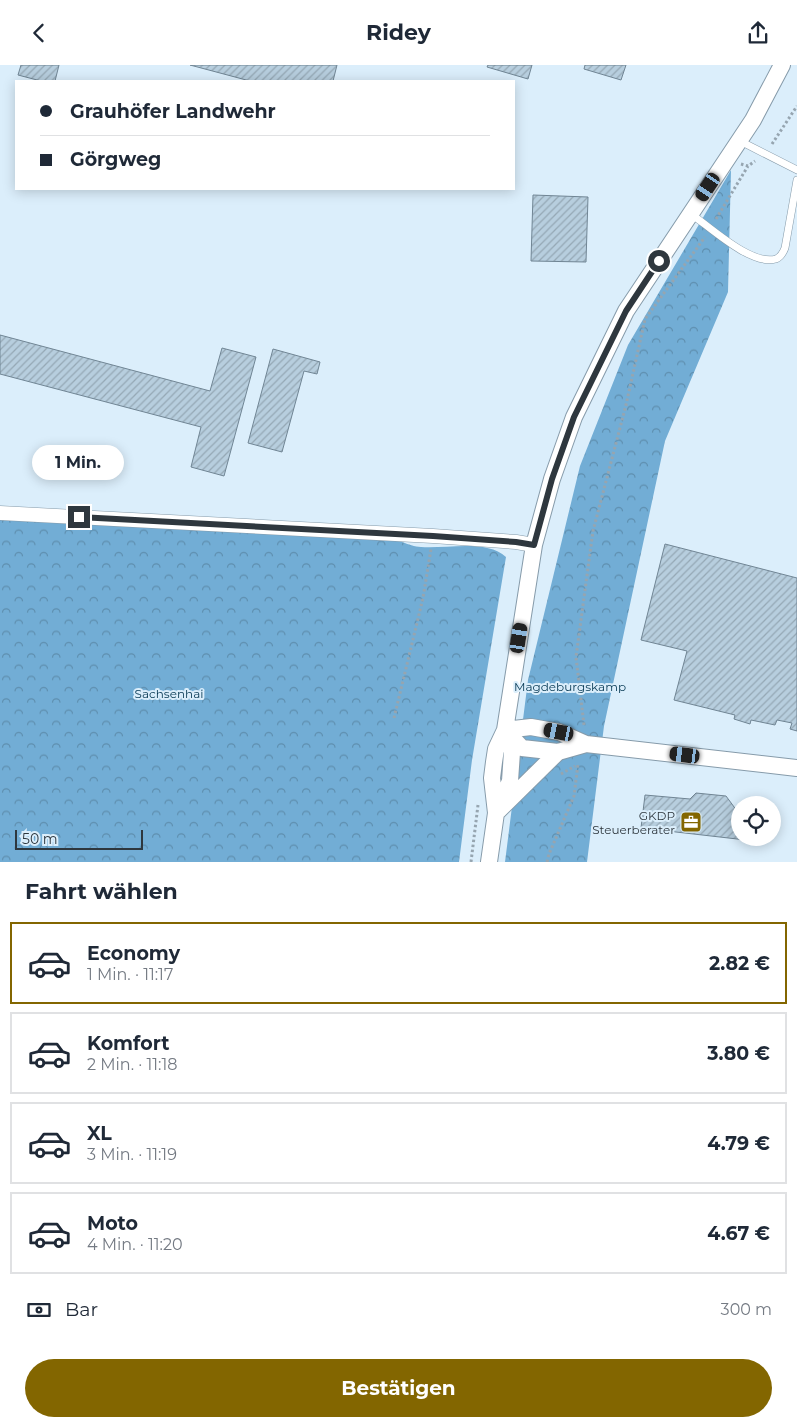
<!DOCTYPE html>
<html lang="de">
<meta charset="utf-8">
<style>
body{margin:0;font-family:Montserrat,sans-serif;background:#f6f6f7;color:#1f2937;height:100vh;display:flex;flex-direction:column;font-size:19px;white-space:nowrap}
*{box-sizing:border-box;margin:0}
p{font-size:16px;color:#747a83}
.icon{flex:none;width:28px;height:28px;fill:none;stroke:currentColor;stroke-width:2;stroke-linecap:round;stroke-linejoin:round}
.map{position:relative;height:797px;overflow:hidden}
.drawer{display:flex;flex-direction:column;background:#fff;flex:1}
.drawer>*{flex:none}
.hud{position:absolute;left:15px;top:15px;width:500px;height:110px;border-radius:0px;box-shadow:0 2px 12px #0003;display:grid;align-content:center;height:110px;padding:0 25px;background:#fff}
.tools{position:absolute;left:731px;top:731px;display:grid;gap:10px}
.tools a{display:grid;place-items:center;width:50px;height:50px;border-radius:50%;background:#fff;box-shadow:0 2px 12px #0003;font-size:25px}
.scale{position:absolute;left:15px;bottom:12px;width:128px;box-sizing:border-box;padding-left:5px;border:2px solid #2e373e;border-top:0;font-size:14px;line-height:18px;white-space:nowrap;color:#2e373e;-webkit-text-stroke:4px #dbeefb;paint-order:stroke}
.end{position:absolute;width:22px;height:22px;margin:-11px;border:6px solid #2e373e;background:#fff;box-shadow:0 0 0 2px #fff}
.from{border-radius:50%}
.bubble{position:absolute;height:35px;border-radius:18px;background:#fff;box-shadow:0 2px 12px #0003;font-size:16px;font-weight:700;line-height:35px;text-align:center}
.car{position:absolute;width:15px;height:30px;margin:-15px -8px;border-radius:6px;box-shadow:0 0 4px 1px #0007;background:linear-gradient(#222 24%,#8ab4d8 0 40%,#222 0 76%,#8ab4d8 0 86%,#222 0)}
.hud b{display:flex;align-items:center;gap:18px;height:48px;font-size:19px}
.hud b+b{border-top:1px solid #e0e1e3}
.hud i{width:12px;height:12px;background:#1f2937}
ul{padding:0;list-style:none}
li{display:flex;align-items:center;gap:15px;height:82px;margin:0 10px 8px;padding:0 15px;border:2px solid #e0e1e3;border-radius:0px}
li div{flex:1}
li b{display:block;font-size:19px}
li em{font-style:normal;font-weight:700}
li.on{border-color:#836600}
li>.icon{width:45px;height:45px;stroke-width:1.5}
h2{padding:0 25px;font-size:22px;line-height:60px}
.pay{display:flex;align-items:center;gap:12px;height:55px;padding:0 25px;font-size:19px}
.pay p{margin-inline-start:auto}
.cta{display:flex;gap:10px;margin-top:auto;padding:10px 25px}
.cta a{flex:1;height:58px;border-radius:30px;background:#836600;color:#fff;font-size:20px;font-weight:700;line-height:58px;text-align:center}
header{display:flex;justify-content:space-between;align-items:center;height:65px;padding:0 25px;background:#fff;font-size:22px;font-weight:700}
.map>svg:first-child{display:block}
.forest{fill:url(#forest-crowns)}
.building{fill:url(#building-hatch);stroke:#708594}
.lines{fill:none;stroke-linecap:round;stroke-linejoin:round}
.service-casing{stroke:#869baa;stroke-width:8}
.minor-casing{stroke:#869baa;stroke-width:15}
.tertiary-casing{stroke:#869baa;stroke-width:18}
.path{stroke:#96a5b0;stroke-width:3;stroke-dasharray:2.5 2.5;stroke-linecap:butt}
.service{stroke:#fff;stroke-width:7}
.minor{stroke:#fff;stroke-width:14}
.tertiary{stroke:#fff;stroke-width:16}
.route{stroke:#2e373e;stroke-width:6}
.labels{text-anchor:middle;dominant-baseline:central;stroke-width:4;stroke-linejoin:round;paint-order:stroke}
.park-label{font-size:12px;fill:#063853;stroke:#dbeefb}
.poi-label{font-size:12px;fill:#2e373e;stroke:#dbeefb;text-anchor:end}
</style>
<header><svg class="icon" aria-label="back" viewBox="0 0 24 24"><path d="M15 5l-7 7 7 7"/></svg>Ridey<svg class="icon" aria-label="share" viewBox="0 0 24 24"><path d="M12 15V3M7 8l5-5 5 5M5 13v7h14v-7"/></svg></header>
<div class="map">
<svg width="797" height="797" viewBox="0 0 797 797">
<defs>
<pattern id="forest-crowns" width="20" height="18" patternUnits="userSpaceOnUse" patternTransform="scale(1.25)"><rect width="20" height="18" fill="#72add5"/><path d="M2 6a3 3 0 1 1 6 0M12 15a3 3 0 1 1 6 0" fill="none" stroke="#5e8eae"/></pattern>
<pattern id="building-hatch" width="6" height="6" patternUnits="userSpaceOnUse" patternTransform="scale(1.25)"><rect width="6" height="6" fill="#b7cede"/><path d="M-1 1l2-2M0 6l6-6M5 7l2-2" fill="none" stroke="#95a8b5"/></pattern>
</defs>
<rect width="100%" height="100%" fill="#dbeefb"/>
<!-- forest -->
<path class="forest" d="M731 105 728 227 665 376 604 661 587 797H505L528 615 580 401 628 280Z
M0 450 402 473V477C408 479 415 482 421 482 446 484 487 474 506 492L472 695 459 797H0Z"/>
<!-- building -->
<path class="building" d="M21 0H59L55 16H41L18 10Z
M190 0H337L333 16H250Z
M488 0H532L528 14 487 2Z
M585 0H626L621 15 584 4Z
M533 130 588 132 586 197 531 196Z
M0 270 210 326 222 283 256 292 224 411 191 402 201 362 0 309Z
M273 284 320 297 317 309 304 306 282 387 248 378Z
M665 479 797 513V666L790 664 792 658 777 655 775 660 751 655 750 659 734 654 735 650 674 635 687 586 641 575Z
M696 728 726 731 740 750V772H746V775L641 763 645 730 690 734Z"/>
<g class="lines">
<!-- service casing -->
<g class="service-casing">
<path id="service" d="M740 76 797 105
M691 149C710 162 751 201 776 194 781 192 783 188 785 183L797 115"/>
</g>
<!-- minor casing -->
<g class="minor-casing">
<path id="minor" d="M0 448 433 471 516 477 534 480"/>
</g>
<!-- tertiary casing -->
<g class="tertiary-casing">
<path id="tertiary" d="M505 665 531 662 559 667 586 679 797 703
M505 665 522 683 558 687 586 679
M499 740 510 716 512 687 506 667
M496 748 558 687
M489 797 496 748 492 713 494 697 496 684 505 665 534 480 552 414 574 352 626 246 753 55 782 0"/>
</g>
<!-- path -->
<path class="path" d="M772 79 797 41
M741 99 748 101 755 96
M716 154 748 101
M394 653 423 533 431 484
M584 660 576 592 593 466 626 340 645 254 705 172
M561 709 575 701
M471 797 478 740
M547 797 549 789 574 731 578 699"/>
<!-- service -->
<use href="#service" class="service"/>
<!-- minor -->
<use href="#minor" class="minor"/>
<!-- tertiary -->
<use href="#tertiary" class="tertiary"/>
</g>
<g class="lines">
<!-- route -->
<path class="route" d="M79 452 433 471 516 477 534 480 552 414 574 352 626 246 659 196"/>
</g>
<!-- icons -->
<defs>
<g id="office-square" transform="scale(1.125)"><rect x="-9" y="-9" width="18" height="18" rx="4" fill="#836600" stroke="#dbeefb"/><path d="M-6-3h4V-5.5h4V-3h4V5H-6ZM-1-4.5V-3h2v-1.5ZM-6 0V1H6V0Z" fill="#fff"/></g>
</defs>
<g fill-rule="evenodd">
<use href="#office-square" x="691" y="757"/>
</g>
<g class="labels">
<!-- park labels -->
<g class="park-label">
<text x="570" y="621">Magdeburgskamp</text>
<text x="169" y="628">Sachsenhai</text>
</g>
<!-- poi labels -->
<g class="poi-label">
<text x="675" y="750">GKDP<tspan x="675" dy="14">Steuerberater</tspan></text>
</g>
</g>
</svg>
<div class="tools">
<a><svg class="icon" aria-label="locate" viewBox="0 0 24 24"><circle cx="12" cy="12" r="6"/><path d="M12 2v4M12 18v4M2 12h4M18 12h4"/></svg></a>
</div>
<div class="scale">50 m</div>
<i class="end from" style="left:659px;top:196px"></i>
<i class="end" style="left:79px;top:452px"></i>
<div class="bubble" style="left:32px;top:380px;width:92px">1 Min.</div>
<i class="car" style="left:708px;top:122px;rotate:214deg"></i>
<i class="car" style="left:519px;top:573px;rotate:9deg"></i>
<i class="car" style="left:559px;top:667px;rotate:281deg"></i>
<i class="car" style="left:685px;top:690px;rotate:277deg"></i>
<div class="hud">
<b><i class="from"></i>Grauhöfer Landwehr</b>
<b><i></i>Görgweg</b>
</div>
</div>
<section class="drawer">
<h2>Fahrt wählen</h2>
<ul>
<li class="on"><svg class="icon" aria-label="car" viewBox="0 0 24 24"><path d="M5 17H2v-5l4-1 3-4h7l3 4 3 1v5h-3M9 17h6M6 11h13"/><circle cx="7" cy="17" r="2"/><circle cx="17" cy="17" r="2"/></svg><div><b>Economy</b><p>1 Min. · 11:17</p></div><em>2.82 €</em></li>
<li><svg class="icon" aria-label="car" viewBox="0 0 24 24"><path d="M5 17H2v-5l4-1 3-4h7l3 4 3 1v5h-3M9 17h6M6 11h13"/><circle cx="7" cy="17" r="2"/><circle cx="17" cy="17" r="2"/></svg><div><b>Komfort</b><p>2 Min. · 11:18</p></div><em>3.80 €</em></li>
<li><svg class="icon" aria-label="car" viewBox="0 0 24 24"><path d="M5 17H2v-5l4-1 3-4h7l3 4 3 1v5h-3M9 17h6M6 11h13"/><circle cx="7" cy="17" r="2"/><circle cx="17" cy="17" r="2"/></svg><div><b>XL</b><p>3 Min. · 11:19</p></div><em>4.79 €</em></li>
<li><svg class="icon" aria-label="car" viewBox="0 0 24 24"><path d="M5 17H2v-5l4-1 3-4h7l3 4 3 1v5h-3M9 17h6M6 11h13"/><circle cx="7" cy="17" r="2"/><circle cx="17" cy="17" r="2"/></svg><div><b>Moto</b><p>4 Min. · 11:20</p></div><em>4.67 €</em></li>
</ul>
<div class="pay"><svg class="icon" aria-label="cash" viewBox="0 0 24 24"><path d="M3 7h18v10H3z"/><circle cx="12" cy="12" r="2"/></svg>Bar<p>300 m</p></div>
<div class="cta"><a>Bestätigen</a></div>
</section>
